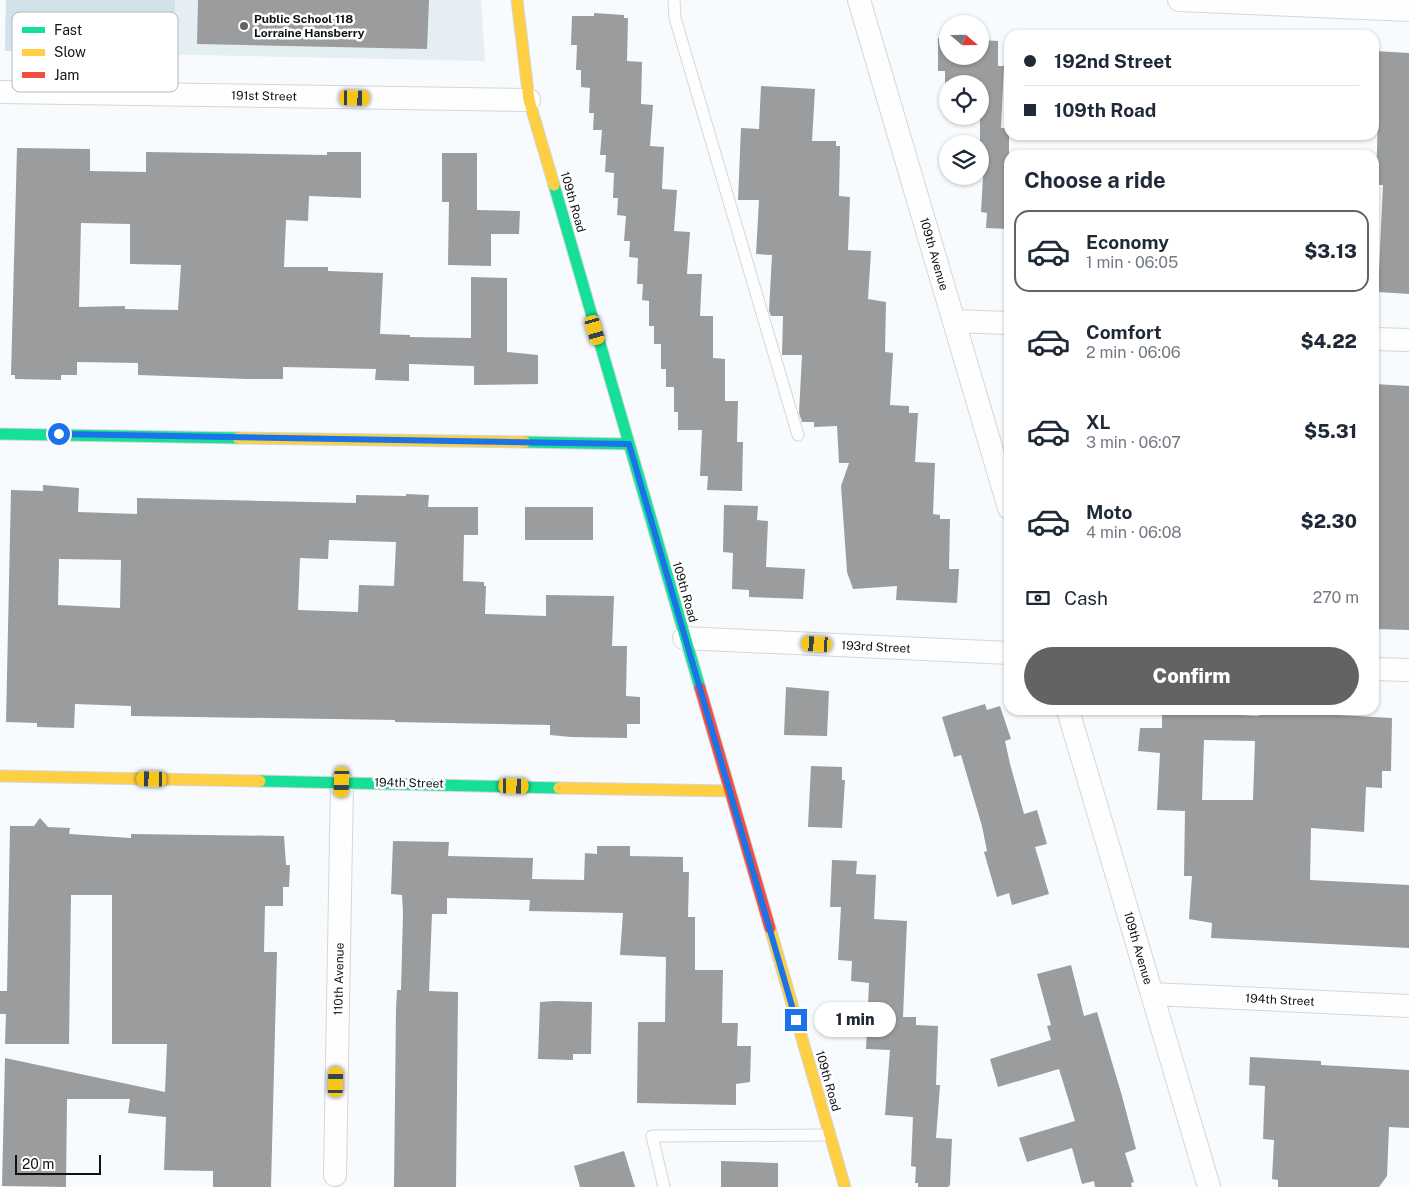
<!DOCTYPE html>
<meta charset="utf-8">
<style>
body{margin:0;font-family:"Public Sans",sans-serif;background:#f2f2f3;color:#1f2937;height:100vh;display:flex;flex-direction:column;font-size:19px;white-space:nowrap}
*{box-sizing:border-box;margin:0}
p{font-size:16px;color:#747a83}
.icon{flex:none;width:28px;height:28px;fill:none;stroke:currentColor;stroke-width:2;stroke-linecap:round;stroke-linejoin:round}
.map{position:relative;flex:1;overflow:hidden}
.drawer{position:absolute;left:1004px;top:150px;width:375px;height:565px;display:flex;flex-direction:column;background:#fff;border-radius:15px;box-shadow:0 1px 4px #0004}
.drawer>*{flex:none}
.banner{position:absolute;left:1004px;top:30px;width:375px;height:110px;border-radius:15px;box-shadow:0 1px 4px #0004;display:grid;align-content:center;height:110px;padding:0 20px;background:#fff}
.needle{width:32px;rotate:110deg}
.controls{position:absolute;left:939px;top:15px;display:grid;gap:10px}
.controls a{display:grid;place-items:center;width:50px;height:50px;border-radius:50%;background:#fff;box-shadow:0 1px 4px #0004;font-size:25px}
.scale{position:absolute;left:15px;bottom:12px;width:86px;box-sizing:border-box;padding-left:5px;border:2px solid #0f1112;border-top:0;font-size:14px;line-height:18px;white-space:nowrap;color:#0f1112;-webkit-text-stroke:4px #fff;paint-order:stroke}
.end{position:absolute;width:22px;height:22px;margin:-11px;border:6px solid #1a73e8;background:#fff;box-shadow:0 0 0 2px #fff}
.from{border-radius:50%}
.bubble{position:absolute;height:35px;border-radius:18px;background:#fff;box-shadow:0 1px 4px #0004;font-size:16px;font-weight:800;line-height:35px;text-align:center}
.car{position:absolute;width:15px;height:30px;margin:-15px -8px;border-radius:6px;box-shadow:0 0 4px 1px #0007;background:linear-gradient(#f5c518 24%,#345 0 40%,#f5c518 0 76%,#345 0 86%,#f5c518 0)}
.banner b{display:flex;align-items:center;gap:18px;height:48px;font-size:19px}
.banner b+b{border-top:1px solid #e0e1e3}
.banner i{width:12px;height:12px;background:#1f2937}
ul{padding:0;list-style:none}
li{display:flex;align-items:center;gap:15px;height:82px;margin:0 10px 8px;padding:0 10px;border:2px solid transparent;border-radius:15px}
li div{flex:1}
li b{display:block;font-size:19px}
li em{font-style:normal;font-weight:800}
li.selected{border-color:#616364}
li>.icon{width:45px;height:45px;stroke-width:1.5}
h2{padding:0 20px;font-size:22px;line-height:60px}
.pay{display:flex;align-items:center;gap:12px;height:55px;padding:0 20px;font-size:19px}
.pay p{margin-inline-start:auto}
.button{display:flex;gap:10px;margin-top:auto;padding:10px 20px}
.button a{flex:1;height:58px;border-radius:30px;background:#616364;color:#fff;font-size:20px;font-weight:800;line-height:58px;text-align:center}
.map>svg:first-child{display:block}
.built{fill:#e5eef3}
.green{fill:#d3e1ea}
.building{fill:#9a9c9d;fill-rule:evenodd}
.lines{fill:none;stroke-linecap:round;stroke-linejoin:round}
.lane-casing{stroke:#d4d7d8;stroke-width:13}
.street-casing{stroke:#d4d7d8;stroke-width:24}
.fast-casing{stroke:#d4d7d8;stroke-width:13}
.slow-casing{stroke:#d4d7d8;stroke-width:13}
.jam-casing{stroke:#d4d7d8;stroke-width:13}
.lane{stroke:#fefeff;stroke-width:11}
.street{stroke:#fefeff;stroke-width:22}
.fast{stroke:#16e098;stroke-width:11}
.slow{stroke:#ffcf43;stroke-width:11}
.jam{stroke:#f24e42;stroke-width:11}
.route{stroke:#1a73e8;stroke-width:6}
.poi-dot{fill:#616364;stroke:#fff;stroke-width:2}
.labels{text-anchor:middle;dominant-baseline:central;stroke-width:5;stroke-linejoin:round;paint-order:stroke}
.poi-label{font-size:12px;font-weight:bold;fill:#0f1112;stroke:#fff;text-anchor:start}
.street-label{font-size:12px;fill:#0f1112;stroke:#fff}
.key{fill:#fff;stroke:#b7b8b8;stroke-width:1}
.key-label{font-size:14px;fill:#0f1112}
</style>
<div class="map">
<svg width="1409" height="1187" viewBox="0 0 1409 1187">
<rect width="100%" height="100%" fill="#f8fbfd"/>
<!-- built -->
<path class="built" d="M6 0H481L485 61 5 51Z"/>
<!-- green -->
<path class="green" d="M6 0H175L174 55 5 51Z"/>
<!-- building -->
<path class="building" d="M198 0H429L427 49 197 44Z
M594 13 624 15V18H628L627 61 642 62 641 104 653 105 650 146 664 147 662 189 677 190 674 231 690 232 687 274H702L700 316H713V358L725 359V401H738L737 442H743L742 491 707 490 708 476H700L702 430H678V412H674V387H666V369H661V344H654V326H649V301L642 300 643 284H637L638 258 629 257 630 241H624L626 216 617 215 618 198H613L614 173 605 172 606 155H600L602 130H593L594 113H589L590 88 581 87V70H576L577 45H571L572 16H594Z
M938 38 948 39V56H980V40L998 41V66H1004L1001 128H1008L1009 135V229L986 228 987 213 981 212 983 176H980V117H971L980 116V84H948V93H945V71H938Z
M1374 51 1409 53V294L1378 292 1383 185H1376L1379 82H1374Z
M761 86 815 89 812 141H836V146H840L839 196 850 197 848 250 871 251 868 299 886 302 885 352 893 353 890 405 909 406V413H918L915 462 935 463 933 514 940 515V519H950L949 569H959L957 603 896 600 897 586 853 589 847 572 841 486 849 463H839L837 426 814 427V422H802L799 413 802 355H782L783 316H771L769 311 772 255 756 254 759 200H738L741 128 759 129Z
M17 148 90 149V171L146 172V152L327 155V152H361V198L309 196 308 221 286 220 284 267H328V271L383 273 380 334 410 335V337L471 338V277L507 278V352L538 355V384L474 385V366L409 364V381L375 380 376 369 283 367V379H247L138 375V363L77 362V375H61V380L15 379V375H11ZM81 223 130 224V264L181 265 178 310 125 309V306L79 307Z
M442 153H477V210L520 211 519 234H491V266L448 265 449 202H442Z
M1374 384 1409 386V630L1374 629Z
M43 485 79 488 78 512 137 514V498L356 503V495L406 496V494L429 495 428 507H478V535H464L463 581 484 582V586H486L485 614 546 616V595L614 596 612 646H627L626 696 640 697V724H627V738L571 737 550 735V725L395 722V720L131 716V706L75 704 74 728 37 727V723L6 722 11 490 43 491ZM329 540 396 542 394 586 359 585 358 612 298 610 300 558 328 559ZM59 559 121 560 120 608 58 605Z
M724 505 758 506 757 520 768 521 766 567 805 569 803 599 749 597V590L732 589 733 553 723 552Z
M525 507H593V540H525Z
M786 687 829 691 827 736 784 735Z
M985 704 987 710 1000 706 1011 739 1005 741 1010 764 1024 814 1037 810 1047 844 1035 847 1049 894 1012 905 1009 893 997 897 984 852 987 851 982 826 961 755 954 757 942 717Z
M1162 711 1259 716V711L1283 712 1392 718 1391 771H1382V788L1366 787 1364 832 1311 828 1310 880 1409 885V948L1211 938 1212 923 1189 919 1192 876H1184L1185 811 1157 810 1160 753 1138 751 1140 728H1162ZM1204 740 1255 741 1253 800H1202Z
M811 766 842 767V780H845L842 828 808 827Z
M40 818 48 827 70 828 69 834 131 838V834L284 836 286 865H290L289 887H283V906H265L264 952H277L271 1187H213V1171L164 1170 166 1117 128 1113 130 1099H67L66 1187 2 1186 5 1058 165 1092 167 1044H112V895H71L69 1044H5L6 1014H0V991H7L10 826H34Z
M393 841 449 842 448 856 533 858 532 879 584 880 585 853 597 854V846H630V856L683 857V872H689L688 917H695V970H723L722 1023H738L737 1046H751L750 1082 736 1084V1105L637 1103 638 1022H665L666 957 620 955 623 913 529 911 530 900 447 898V914H432L429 991 458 992 456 1187H394L396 1009 397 990H401L403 913 402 895 391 894Z
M832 860 857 861 856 874 876 875 874 919 907 921 903 1017H916V1025L938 1026 936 1085H940L936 1138 952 1139 950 1185 948 1187H918V1183H915L916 1167 911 1166 913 1117 885 1115 890 1050 866 1049 869 983 851 981 852 961 838 960 841 907H830Z
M1071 965 1084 1016 1097 1012 1122 1096 1136 1149 1125 1153 1134 1182 1131 1183 1132 1187H1095L1094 1181 1082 1184 1072 1148 1027 1162 1019 1138 1075 1121 1059 1069 998 1087 990 1059 1051 1040 1047 1026 1051 1025 1037 974Z
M555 1001 592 1002 591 1054H573V1060L538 1059 540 1002Z
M1250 1057 1321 1061V1065L1409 1070V1128L1389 1127 1387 1176 1379 1187H1278V1180L1272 1179 1274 1140 1263 1139 1265 1086 1249 1085Z
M624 1151 635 1187H580L574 1166Z
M721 1161 778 1163V1187H721Z"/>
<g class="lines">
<!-- lane casing -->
<g class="lane-casing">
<path id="lane" d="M674 0 675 18 798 435
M664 1187 652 1136 830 1135"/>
</g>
<!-- street casing -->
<g class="street-casing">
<path id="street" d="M859 0 1009 508
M1179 0 1409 10
M0 92 529 100
M954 321 1009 323
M1374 339 1409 340
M684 638 1009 653
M1374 669 1409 670
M1068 710 1209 1187
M1152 994 1409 1006
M335 1175 342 782"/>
</g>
<!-- fast casing -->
<g class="fast-casing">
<path id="fast" d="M554 185 700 688
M0 434 238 438
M525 442 629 444
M260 781 559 788"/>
</g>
<!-- slow casing -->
<g class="slow-casing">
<path id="slow" d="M517 0 529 100 554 185
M238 438 525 442
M0 776 260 781
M559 788 729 791
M770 928 845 1187"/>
</g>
<!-- jam casing -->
<g class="jam-casing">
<path id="jam" d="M700 688 770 928"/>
</g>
<!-- lane -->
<use href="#lane" class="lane"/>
<!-- street -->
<use href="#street" class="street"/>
<!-- fast -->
<use href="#fast" class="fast"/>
<!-- slow -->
<use href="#slow" class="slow"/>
<!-- jam -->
<use href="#jam" class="jam"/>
</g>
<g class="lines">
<!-- route -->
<path class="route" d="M59 434 629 444 796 1020"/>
</g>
<!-- markers -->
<circle class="poi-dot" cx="244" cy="26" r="5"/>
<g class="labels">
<!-- poi labels -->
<g class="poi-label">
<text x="254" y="19">Public School 118<tspan x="254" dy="14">Lorraine Hansberry</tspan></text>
</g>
<!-- street labels -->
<g class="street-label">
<text transform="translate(264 96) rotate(1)">191st Street</text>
<text transform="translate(573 202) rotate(74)">109th Road</text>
<text transform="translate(934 254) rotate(74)">109th Avenue</text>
<text transform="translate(685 592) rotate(74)">109th Road</text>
<text transform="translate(876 647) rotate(3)">193rd Street</text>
<text transform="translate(409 783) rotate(1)">194th Street</text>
<text transform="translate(1138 948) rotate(74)">109th Avenue</text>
<text transform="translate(339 979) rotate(-89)">110th Avenue</text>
<text transform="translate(1280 1000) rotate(3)">194th Street</text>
<text transform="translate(828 1081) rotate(74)">109th Road</text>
</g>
</g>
<!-- legend -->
<rect x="12" y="12" width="166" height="80" rx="8" class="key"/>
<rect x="22" y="27" width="23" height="6" fill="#16e098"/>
<rect x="22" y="49" width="23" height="7" fill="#ffcf43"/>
<rect x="22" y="72" width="23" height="6" fill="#f24e42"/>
<g class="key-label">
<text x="54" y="35">Fast</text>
<text x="54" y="57">Slow</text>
<text x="54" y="80">Jam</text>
</g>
</svg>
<div class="controls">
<a><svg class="needle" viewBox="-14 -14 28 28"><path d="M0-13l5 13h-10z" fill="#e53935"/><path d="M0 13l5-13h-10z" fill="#747a83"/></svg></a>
<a><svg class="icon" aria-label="locate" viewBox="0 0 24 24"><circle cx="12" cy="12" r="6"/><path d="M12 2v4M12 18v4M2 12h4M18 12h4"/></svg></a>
<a><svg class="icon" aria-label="layers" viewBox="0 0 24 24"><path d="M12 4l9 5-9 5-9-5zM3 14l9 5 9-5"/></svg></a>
</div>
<div class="scale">20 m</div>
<i class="end from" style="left:59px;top:434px"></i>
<i class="end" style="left:796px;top:1020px"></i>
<div class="bubble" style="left:814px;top:1002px;width:82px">1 min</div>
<i class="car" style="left:355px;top:98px;rotate:91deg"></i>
<i class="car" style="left:595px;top:330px;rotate:164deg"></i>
<i class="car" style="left:817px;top:644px;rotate:273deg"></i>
<i class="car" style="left:152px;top:779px;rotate:271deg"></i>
<i class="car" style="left:342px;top:782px;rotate:182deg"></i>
<i class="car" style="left:514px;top:786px;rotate:91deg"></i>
<i class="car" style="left:336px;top:1082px;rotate:1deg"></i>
<div class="banner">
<b><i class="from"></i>192nd Street</b>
<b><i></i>109th Road</b>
</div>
<section class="drawer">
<h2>Choose a ride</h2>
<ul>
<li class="selected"><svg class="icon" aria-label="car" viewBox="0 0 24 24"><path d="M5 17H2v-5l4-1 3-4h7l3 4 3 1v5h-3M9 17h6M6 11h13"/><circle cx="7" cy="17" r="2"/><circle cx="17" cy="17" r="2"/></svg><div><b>Economy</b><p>1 min · 06:05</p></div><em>$3.13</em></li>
<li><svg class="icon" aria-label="car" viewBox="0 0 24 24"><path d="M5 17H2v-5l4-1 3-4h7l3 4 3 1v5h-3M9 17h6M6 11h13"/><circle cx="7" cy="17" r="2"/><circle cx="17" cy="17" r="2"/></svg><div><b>Comfort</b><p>2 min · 06:06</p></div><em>$4.22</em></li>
<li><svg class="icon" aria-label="car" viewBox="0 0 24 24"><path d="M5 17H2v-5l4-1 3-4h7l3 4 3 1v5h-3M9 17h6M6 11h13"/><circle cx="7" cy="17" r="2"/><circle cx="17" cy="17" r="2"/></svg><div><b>XL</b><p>3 min · 06:07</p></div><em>$5.31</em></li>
<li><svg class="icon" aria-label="car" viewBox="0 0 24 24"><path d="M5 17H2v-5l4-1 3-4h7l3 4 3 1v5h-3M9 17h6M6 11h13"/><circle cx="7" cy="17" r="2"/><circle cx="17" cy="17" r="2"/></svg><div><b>Moto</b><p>4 min · 06:08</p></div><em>$2.30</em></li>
</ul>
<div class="pay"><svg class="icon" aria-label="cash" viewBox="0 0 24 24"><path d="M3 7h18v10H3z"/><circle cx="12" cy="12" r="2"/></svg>Cash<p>270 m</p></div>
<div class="button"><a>Confirm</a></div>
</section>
</div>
